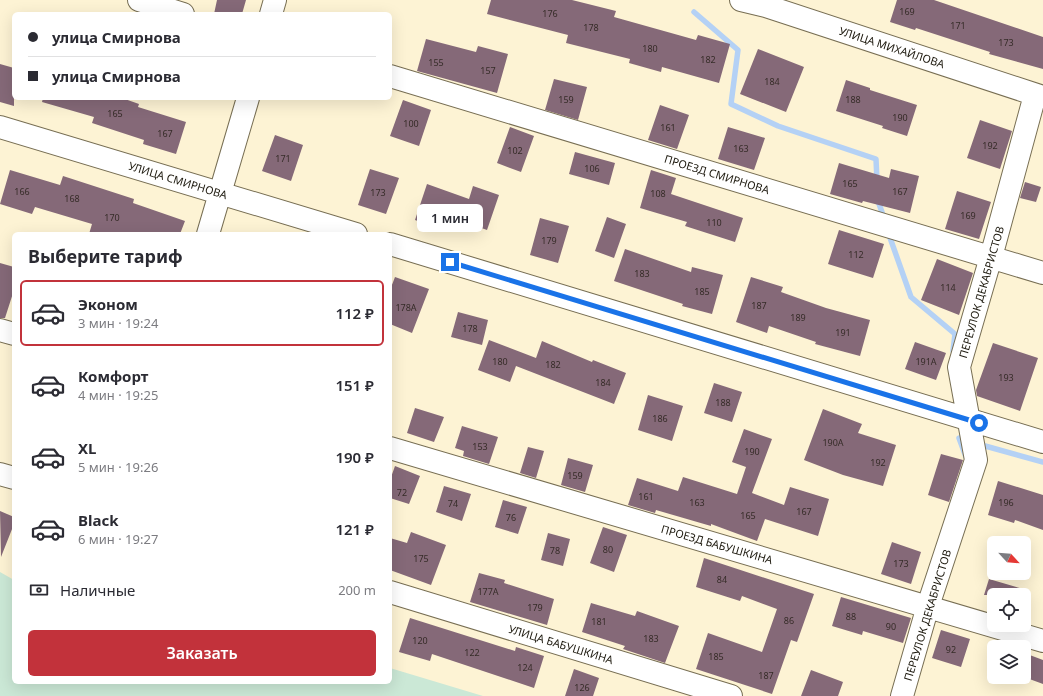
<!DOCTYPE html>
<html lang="ru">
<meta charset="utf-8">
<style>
body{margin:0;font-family:"Noto Sans",sans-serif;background:#f2f2f3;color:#2b2b33;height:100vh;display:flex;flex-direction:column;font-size:15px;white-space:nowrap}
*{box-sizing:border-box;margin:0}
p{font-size:13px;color:#7c7c81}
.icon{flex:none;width:22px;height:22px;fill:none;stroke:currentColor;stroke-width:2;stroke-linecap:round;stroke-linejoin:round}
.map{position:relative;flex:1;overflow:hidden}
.sheet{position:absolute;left:12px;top:232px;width:380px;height:452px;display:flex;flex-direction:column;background:#fff;border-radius:6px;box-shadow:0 4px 16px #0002}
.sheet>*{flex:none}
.banner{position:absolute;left:12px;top:12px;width:380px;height:88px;border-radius:6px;box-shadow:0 4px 16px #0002;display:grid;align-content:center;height:88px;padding:0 16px;background:#fff}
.needle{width:26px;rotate:116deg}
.fabs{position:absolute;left:987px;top:536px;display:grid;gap:8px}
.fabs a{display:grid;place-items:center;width:44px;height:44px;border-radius:6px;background:#fff;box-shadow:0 4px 16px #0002;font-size:20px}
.end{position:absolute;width:18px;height:18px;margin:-9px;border:5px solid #1a73e8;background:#fff;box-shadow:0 0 0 2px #fff}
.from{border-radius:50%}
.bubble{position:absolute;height:28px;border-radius:6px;background:#fff;box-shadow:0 4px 16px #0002;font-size:13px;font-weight:600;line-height:28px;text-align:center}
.banner b{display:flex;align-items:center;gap:14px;height:38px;font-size:15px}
.banner b+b{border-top:1px solid #e1e1e2}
.banner i{width:10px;height:10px;background:#2b2b33}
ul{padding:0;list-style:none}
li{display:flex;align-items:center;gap:12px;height:66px;margin:0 8px 6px;padding:0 8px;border:2px solid transparent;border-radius:6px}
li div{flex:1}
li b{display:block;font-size:15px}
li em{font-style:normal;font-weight:600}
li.on{border-color:#c2323b}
li>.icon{width:36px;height:36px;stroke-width:1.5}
h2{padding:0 16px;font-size:18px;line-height:48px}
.pay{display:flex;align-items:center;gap:10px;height:44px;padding:0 16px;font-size:15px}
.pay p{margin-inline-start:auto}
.button{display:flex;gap:8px;margin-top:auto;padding:8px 16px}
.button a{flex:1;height:46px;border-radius:6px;background:#c2323b;color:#fff;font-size:16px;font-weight:600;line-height:46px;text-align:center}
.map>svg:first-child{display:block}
.green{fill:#cbe8d6}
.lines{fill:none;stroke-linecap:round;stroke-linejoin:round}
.stream{stroke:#b4d1f5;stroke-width:5.5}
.building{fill:#856978}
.minor-casing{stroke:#776e53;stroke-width:24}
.minor{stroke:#fff;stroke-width:22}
.route{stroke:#1a73e8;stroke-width:5}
.labels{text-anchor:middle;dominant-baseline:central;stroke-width:3.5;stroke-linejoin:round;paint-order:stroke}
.number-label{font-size:9px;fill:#362c28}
.street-label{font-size:11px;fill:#1c180d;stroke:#fff}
</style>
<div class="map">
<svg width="1043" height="696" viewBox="0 0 1043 696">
<rect width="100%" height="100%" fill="#fdf3d4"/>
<!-- green -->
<path class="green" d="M0 572 14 580V682H390V668L483 696H0Z"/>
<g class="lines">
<!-- stream -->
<path class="stream" d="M694 12 738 50 731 104 778 126 876 159 877 181
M877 198 884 218
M888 232 911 297 955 334 953 351
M959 438 966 457
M978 444 1043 462"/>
</g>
<!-- building -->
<path class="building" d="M217 0H246L242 14H214Z
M491 0H572L616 11 614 17 696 40 698 35 730 44 719 83 662 67 661 72 629 63 630 59 566 43 568 35 487 14Z
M897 0H934L1043 37V69L989 54 990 52 916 28 915 30 890 22Z
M426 39 476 52 478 46 508 54 497 93 417 71Z
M758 49 804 67 786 112 740 94Z
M0 64 14 68V106L0 102Z
M554 79 587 87 578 120 545 110Z
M846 80 870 88V90L917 105 907 136 882 128 883 126 836 111Z
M43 98H122L139 104 138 107 186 122 176 154 143 144 144 140 92 123 94 117 42 102Z
M403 100 431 110 419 146 390 136Z
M660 105 689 115 677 149 648 140Z
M980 120 1012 131 1000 169 967 158Z
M510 127 534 136 521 172 497 163Z
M728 127 765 138 754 170 718 159Z
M275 135 303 145 291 181 262 171Z
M575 152 615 163 609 185 569 174Z
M839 163 889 178 891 169 919 176 910 213 863 201 862 203 830 194Z
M370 169 399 178 386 214 358 205Z
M10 170 60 185 63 176 134 199 133 203 185 221 180 234H89L92 224 35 207 32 214 0 204Z
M651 170 676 178 671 194 743 218 735 242 685 226 687 222 640 208Z
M1025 182 1041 187 1036 202 1020 198Z
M427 184 469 199 473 186 499 195 487 230 448 216 443 230 415 220Z
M957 191 991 202 979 239 945 229Z
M607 217 626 224 614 258 595 251Z
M540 218 569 226 558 263 530 255Z
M839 230 884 244 873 278 828 264Z
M625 249 691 272 692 267 723 275 712 314 682 306 683 304 614 281Z
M937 259 973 273 959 315 921 300Z
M0 263 14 267V290L5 318H0Z
M395 277 429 289 412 333 390 324V290Z
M751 277 783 287 781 292 826 308 870 320 860 356 815 344 816 342 769 326 767 333 736 322Z
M458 312 488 320 482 345 451 337Z
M489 340 536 358 542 341 592 362 593 360 626 373 614 404 516 366 510 382 478 370Z
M915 342 946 353 936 380 905 369Z
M993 343 1038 358 1020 411 977 396 976 390Z
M714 383 742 392 732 422 704 413Z
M648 395 683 406 672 441 638 430Z
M415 408 444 417 434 442 407 433Z
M823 409 862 424 858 433 896 445 883 486 843 475 804 460Z
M462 426 498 437 489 464 463 456 464 451 455 448Z
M744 429 772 439 752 493 784 505 790 487 829 499 818 536 765 519 757 541 711 524V526L656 510 655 513 628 505 637 478 678 491 683 477 737 494 746 467 732 462Z
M528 447 544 451 536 478 520 473Z
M941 454 963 460 949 502 928 495Z
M568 458 593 465 585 492 561 485Z
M395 466 420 476 409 504 390 498V480Z
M998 481 1043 495V530L1015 520 1014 523 988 515Z
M444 486 471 494 462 521 436 512Z
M503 500 527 507 518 534 495 527Z
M0 511 14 517V524L1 557Z
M603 527 627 535 614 572 590 563Z
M411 532 446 545 431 585 390 570V538L407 543Z
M548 533 570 539 563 566 541 560Z
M892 542 921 552 911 584 881 574Z
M704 558 814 594 797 642 791 640 772 694 696 669 708 633 762 652 777 609 742 596 740 601 696 587Z
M479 573 505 580 504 583 554 599 547 625 470 602Z
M989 579 1030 591 1029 595H984Z
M841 597 911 618 903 643 863 631 862 635 832 626Z
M591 603 635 616 637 611 679 626 665 663 623 649 625 646 582 632Z
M410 618 515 651 516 647 544 656 534 688 432 654 430 661 399 652Z
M941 630 970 639 961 667 932 658Z
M1027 654 1043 660V684L1024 677V663Z
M574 669 599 678 593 696H565Z
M811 670 843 682 838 696H801Z"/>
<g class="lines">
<!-- minor casing -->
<g class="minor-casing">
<path id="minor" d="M139 0 183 14
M741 0 766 6 1043 97
M271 14 275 0
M390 76 1043 273
M0 127 356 234
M208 234 248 98
M390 244 1043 442
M0 330 14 334
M390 448 1043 641
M0 474 14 478
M390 592 731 696
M902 696 928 606 976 460 959 367 991 257 1035 95"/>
</g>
<!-- minor -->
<use href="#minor" class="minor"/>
</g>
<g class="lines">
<!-- route -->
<path class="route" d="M450 262 979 423"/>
</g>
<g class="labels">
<!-- number labels -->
<g class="number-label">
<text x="907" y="11">169</text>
<text x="550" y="13">176</text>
<text x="958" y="25">171</text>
<text x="591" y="27">178</text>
<text x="1006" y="42">173</text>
<text x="650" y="48">180</text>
<text x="708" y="59">182</text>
<text x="436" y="62">155</text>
<text x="488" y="70">157</text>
<text x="772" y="81">184</text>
<text x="566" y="99">159</text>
<text x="853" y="99">188</text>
<text x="115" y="113">165</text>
<text x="900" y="117">190</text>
<text x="411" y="123">100</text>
<text x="668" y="127">161</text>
<text x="165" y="133">167</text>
<text x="990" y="145">192</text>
<text x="741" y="148">163</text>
<text x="515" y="150">102</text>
<text x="283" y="158">171</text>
<text x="592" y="168">106</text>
<text x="850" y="183">165</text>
<text x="22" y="191">166</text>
<text x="900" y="191">167</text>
<text x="378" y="192">173</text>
<text x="658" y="193">108</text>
<text x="72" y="198">168</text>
<text x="968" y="215">169</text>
<text x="112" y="217">170</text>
<text x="714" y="222">110</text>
<text x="549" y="240">179</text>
<text x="856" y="254">112</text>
<text x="642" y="273">183</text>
<text x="948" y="287">114</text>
<text x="702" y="291">185</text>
<text x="759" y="305">187</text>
<text x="406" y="307">178А</text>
<text x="798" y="317">189</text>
<text x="470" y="328">178</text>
<text x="843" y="332">191</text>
<text x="500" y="361">180</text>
<text x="926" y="361">191А</text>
<text x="553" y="364">182</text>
<text x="1006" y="377">193</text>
<text x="603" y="382">184</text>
<text x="723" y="402">188</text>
<text x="660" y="418">186</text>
<text x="833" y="442">190А</text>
<text x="480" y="446">153</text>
<text x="752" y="451">190</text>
<text x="878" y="462">192</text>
<text x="575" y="475">159</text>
<text x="402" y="492">72</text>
<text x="646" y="496">161</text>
<text x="697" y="502">163</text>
<text x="1006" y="502">196</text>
<text x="453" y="503">74</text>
<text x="804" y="511">167</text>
<text x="748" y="515">165</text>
<text x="511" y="517">76</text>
<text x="608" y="549">80</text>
<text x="555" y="550">78</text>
<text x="421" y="558">175</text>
<text x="901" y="563">173</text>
<text x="722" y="579">84</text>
<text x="488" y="591">177А</text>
<text x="535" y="607">179</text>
<text x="851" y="616">88</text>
<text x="789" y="620">86</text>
<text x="599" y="621">181</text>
<text x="891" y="626">90</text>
<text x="651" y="638">183</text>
<text x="420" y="640">120</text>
<text x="951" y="649">92</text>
<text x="472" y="652">122</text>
<text x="716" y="656">185</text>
<text x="525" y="667">124</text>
<text x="766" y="675">187</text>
<text x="582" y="687">126</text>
</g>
<!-- street labels -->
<g class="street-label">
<text transform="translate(892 47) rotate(18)">УЛИЦА МИХАЙЛОВА</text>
<text transform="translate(717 174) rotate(17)">ПРОЕЗД СМИРНОВА</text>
<text transform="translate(178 180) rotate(17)">УЛИЦА СМИРНОВА</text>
<text transform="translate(981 292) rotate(-74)">ПЕРЕУЛОК ДЕКАБРИСТОВ</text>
<text transform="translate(717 544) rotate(16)">ПРОЕЗД БАБУШКИНА</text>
<text transform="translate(927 615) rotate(-73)">ПЕРЕУЛОК ДЕКАБРИСТОВ</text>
<text transform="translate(561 644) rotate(17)">УЛИЦА БАБУШКИНА</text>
</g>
</g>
</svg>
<div class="fabs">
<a><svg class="needle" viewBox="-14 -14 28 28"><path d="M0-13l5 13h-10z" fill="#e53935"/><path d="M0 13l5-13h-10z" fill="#7c7c81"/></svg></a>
<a><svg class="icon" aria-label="locate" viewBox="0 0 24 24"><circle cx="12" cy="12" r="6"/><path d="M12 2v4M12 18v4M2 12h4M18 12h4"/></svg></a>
<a><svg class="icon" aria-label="layers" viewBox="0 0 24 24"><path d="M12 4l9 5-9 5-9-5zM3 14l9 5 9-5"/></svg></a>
</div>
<i class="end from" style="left:979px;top:423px"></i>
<i class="end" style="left:450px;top:262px"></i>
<div class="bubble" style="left:417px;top:204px;width:66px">1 мин</div>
<div class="banner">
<b><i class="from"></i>улица Смирнова</b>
<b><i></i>улица Смирнова</b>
</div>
<section class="sheet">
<h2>Выберите тариф</h2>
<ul>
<li class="on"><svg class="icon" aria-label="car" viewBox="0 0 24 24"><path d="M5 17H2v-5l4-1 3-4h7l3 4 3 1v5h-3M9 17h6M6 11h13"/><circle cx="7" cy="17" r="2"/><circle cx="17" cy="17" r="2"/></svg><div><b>Эконом</b><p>3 мин · 19:24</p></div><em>112 ₽</em></li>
<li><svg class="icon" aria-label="car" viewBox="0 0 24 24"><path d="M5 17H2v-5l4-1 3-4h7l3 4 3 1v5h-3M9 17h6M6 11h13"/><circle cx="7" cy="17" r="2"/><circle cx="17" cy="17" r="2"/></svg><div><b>Комфорт</b><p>4 мин · 19:25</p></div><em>151 ₽</em></li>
<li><svg class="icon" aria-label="car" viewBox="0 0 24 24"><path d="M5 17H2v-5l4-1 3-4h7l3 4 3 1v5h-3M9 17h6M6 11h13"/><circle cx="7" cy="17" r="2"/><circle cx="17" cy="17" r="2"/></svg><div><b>XL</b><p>5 мин · 19:26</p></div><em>190 ₽</em></li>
<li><svg class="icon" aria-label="car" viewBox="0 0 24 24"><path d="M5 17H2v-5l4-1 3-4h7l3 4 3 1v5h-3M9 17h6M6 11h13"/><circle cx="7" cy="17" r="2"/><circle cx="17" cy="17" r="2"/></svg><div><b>Black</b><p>6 мин · 19:27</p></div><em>121 ₽</em></li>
</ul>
<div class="pay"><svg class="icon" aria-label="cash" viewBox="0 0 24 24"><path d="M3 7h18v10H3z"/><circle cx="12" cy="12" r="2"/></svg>Наличные<p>200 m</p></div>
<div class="button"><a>Заказать</a></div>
</section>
</div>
